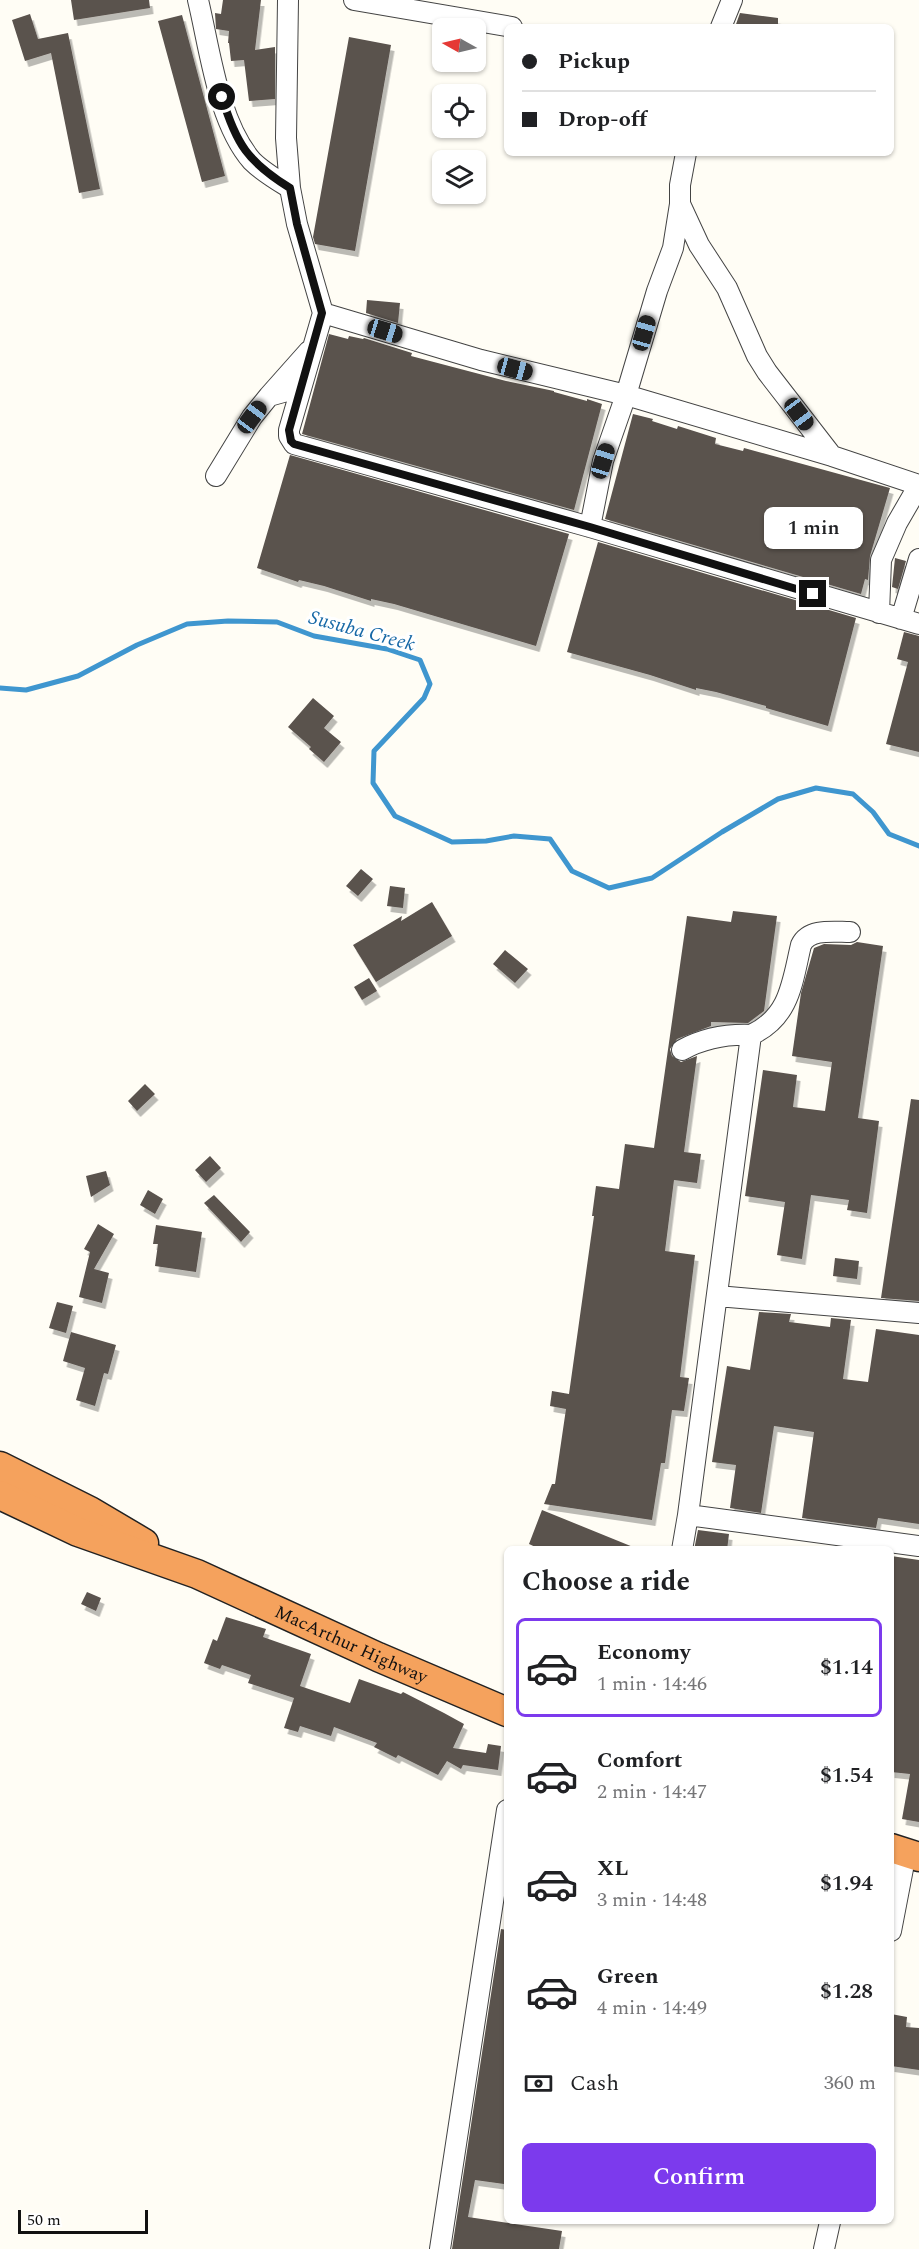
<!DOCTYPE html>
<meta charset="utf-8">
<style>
body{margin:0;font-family:Spectral,serif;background:#f2f2f2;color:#202124;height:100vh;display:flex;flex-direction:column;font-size:22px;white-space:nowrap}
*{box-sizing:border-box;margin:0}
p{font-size:20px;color:#757577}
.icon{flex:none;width:33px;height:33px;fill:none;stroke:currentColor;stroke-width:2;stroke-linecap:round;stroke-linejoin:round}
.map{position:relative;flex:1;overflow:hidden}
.details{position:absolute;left:504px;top:1546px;width:390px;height:678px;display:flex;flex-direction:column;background:#fff;border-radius:9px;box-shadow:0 2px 4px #0004}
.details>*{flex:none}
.hud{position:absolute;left:504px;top:24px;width:390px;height:132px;border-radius:9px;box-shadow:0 2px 4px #0004;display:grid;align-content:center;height:132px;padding:0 18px;background:#fff}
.needle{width:39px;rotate:278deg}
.buttons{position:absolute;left:432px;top:18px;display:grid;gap:12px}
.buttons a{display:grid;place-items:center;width:54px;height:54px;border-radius:9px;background:#fff;box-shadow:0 2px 4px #0004;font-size:30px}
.scale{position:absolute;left:18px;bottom:15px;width:130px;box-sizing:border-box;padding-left:6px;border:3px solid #111;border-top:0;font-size:16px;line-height:21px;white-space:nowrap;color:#111;-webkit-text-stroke:4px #fff;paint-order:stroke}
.end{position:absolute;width:27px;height:27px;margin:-14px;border:8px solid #111;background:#fff;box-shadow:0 0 0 3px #fff}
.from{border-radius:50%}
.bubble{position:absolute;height:42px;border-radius:9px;background:#fff;box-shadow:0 2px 4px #0004;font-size:20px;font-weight:600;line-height:42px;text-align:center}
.car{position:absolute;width:18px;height:36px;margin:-18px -9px;border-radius:8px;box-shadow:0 0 4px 2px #0007;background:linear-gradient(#222 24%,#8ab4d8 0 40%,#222 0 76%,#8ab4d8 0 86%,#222 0)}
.hud b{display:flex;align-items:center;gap:21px;height:57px;font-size:22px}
.hud b+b{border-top:2px solid #e0e0e0}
.hud i{width:15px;height:15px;background:#202124}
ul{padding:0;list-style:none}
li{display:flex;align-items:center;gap:18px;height:99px;margin:0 12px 9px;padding:0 6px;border:3px solid transparent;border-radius:9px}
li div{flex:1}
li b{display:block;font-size:22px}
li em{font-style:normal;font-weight:600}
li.on{border-color:#7c3aed}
li>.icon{width:54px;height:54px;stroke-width:1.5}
h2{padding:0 18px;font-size:27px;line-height:72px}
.pay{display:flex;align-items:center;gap:15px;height:66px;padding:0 18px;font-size:22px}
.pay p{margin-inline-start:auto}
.primary-button{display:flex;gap:12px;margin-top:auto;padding:12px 18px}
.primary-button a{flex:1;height:69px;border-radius:9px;background:#7c3aed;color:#fff;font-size:24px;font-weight:600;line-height:69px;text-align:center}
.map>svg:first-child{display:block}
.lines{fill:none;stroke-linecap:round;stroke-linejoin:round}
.stream{stroke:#3f96cf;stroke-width:5}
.building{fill:#5a524d;filter:url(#shadow)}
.minor-casing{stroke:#444;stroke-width:22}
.highway-casing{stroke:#222;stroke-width:31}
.minor{stroke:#fff;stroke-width:20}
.highway{stroke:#f5a25d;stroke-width:28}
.route{stroke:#111;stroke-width:8}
.labels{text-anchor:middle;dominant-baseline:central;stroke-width:6;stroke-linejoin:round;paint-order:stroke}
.street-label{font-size:18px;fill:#111;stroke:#fff}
.water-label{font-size:20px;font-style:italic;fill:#1768a6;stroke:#fff}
</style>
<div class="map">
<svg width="919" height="2249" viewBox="0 0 919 2249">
<defs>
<filter id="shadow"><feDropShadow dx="3.5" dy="6" stdDeviation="0" flood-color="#0004"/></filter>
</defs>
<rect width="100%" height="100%" fill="#fffdf5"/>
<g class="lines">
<!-- stream -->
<path class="stream" d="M0 688 26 690 78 676 137 645 187 624 228 621 277 622 314 636 387 649 420 660 430 684 424 698 374 751 373 783 395 816 452 842 486 841 514 836 550 839 572 871 609 888 652 878 722 832 778 799 816 788 853 794 873 812 889 834 919 846"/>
</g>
<!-- building -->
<path class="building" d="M71 0H149L150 8 74 20Z
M223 0H261L255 50 275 47V99L249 101 244 60 231 61 229 43H228L229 31 216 29 215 13 221 14Z
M740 13 778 18V27H735Z
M30 14 38 39 68 33 100 189 79 193 51 53 25 61 12 20Z
M182 15 225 176 202 182 158 21Z
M349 37 391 45 355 251 315 244 313 237Z
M367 300 400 303 398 323 366 313Z
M329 334 348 339 349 336 363 339 364 338 412 353 411 356 506 381 554 391V392L587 401V399L602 404 574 510 302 434Z
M633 414 653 419 652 421 677 429 678 426 716 438 715 444 743 451 744 448 890 488 870 556 868 580 865 579 861 594 605 519Z
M290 455 569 534 536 646 394 604 371 599V601L324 586 299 580 298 582 257 568Z
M598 542 856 618 828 726 766 708V706L716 692 696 688V690L650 675 567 652Z
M895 558 906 561 898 589 892 587Z
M904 632 919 636V752L886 744 908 662 897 659Z
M313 698 334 716 324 728 341 742 324 762 309 749 311 747 288 727Z
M361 869 373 879 358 896 346 886Z
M390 886 405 888 403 908 387 906Z
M432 902 452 936 376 982 353 945 402 916 401 921Z
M733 911 777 916 764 1011 748 1023 711 1022V1026L677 1039 670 1049 672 1056 681 1062 697 1056 684 1152 701 1154 697 1183 674 1180 665 1251 695 1255 680 1377 689 1378 684 1411 672 1410 665 1463H661L652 1520 544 1504 552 1484H555L566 1409 550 1406 552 1391 569 1394 594 1216H592L596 1186 619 1189 625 1144 654 1148 687 916 731 922Z
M857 942 883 946 858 1118 879 1121 867 1213 847 1210 849 1200 811 1195 802 1259 777 1255 785 1202 745 1196 763 1070 797 1075 793 1107 825 1111 832 1062 792 1056 801 993 814 948 824 944 851 945Z
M505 950 528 969 515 983 493 964Z
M369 978 377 991 362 1000 354 987Z
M145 1084 155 1094 137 1111 128 1101Z
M911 1099 919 1100V1301L881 1298Z
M210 1156 221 1168 206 1182 195 1170Z
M106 1171 110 1185 91 1197 86 1176Z
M148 1190 163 1199 155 1214 140 1205Z
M214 1195 250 1232 241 1242 204 1203Z
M98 1224 114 1234 94 1269 109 1273 102 1303 79 1297 90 1252 84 1249Z
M156 1225 202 1232 196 1272 155 1266 158 1244H153Z
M835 1258 859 1261 857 1279 833 1276Z
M57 1302 73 1306 66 1333 49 1328Z
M759 1312 791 1314 789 1322 830 1327 831 1318 851 1320 843 1379 868 1382 876 1329 919 1335V1524L878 1518 876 1528 802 1518 814 1432 774 1426 761 1513 730 1508 736 1465 712 1462 727 1366 750 1370Z
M71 1332 116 1345 108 1374 104 1373 95 1406 76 1400 85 1368 63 1361Z
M542 1510 638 1549V1550H542L529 1544Z
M698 1530 729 1534 727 1550H694Z
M891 1556 919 1560V1822L902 1819 910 1774 891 1772V1693L894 1674H891Z
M87 1592 101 1598 96 1611 81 1604Z
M226 1617 266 1629 263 1637 311 1654 300 1686 350 1703 359 1679 401 1694 403 1692 444 1713 464 1724 453 1748 486 1753 488 1744 501 1746 498 1770 463 1765 461 1769 447 1761 438 1775 398 1755 396 1758 374 1747 377 1743 334 1727 331 1736 300 1726 298 1732 284 1728 294 1698 248 1683 251 1675 222 1665 220 1669 204 1663 213 1639 217 1641Z
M501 1929 507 1930V2182L505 2181 504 2184 475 2180 468 2217 562 2231 559 2249H452Z
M891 2014 907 2017 906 2027 919 2028V2070L891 2066Z"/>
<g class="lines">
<!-- minor casing -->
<g class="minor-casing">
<path id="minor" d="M198 0C210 50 218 122 252 161 263 172 277 180 290 188
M288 0 286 138 290 188 297 224 323 313 289 430V436L294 444 590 527 919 624
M354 0 512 27
M721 27 732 0
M686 153 680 185V204L699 245 727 288 757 356 767 372 832 456 919 485
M323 313 481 360 626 395 832 456
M269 396 309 351
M216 476 252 417 269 396 301 387
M590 527 603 461 626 395 657 291 673 248 680 204
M879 613 881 560 897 523 919 485
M901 619 919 559
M850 932C834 932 809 928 801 945 792 983 790 1017 751 1035L688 1515 919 1546
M682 1050C704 1038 726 1034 751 1035
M717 1296 919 1313
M682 1550 688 1515
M891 1931 906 1853
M440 2249 507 1810
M824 2249 830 2222"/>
</g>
<!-- highway casing -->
<g class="highway-casing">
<g id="highway">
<path d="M0 1466 90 1511 144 1543"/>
<path id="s1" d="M0 1495 78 1532 197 1574 378 1657 507 1712"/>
<path d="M891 1848 919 1857"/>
</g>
</g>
<!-- minor -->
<use href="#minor" class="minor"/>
<!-- highway -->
<use href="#highway" class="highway"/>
</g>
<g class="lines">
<!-- route -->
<path class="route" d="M222 97C236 144 248 162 290 188L297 224 322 313 289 430 291 441 294 444 590 527 813 594"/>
</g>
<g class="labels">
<!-- street labels -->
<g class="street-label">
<text stroke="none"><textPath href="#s1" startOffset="382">MacArthur Highway</textPath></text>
</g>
<!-- water labels -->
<g class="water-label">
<text transform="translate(362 631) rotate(15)">Susuba Creek</text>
</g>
</g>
</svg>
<div class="buttons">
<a><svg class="needle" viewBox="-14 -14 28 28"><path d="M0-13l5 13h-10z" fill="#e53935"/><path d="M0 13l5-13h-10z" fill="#757577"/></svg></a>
<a><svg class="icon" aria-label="locate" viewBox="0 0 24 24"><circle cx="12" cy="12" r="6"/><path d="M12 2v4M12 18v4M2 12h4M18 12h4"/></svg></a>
<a><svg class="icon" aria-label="layers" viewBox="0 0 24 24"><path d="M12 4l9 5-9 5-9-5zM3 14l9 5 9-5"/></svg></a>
</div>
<div class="scale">50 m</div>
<i class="end from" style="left:222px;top:97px"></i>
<i class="end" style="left:813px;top:594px"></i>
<div class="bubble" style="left:764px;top:507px;width:99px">1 min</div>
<i class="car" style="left:385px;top:331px;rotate:107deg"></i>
<i class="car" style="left:644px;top:333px;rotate:16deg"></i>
<i class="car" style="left:515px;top:369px;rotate:105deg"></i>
<i class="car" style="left:799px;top:414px;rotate:143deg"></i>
<i class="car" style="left:252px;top:417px;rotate:37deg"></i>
<i class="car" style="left:603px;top:461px;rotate:17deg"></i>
<div class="hud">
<b><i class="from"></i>Pickup</b>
<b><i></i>Drop-off</b>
</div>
<section class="details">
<h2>Choose a ride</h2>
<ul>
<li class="on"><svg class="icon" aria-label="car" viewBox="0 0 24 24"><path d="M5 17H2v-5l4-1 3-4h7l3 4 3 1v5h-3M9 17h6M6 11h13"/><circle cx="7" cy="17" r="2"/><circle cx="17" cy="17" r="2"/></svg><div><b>Economy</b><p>1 min · 14:46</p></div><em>$1.14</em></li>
<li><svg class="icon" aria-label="car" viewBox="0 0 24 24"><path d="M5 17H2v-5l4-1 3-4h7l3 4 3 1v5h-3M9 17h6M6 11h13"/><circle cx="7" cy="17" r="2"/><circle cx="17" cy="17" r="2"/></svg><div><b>Comfort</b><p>2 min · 14:47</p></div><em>$1.54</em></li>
<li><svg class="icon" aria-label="car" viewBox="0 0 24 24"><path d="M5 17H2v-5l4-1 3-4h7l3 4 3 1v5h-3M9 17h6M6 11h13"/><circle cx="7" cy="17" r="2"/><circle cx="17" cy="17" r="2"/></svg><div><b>XL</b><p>3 min · 14:48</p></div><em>$1.94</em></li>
<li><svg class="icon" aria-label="car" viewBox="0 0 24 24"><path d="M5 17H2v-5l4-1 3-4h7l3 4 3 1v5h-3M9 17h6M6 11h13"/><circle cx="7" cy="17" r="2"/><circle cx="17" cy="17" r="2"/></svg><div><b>Green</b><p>4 min · 14:49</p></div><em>$1.28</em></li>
</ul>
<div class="pay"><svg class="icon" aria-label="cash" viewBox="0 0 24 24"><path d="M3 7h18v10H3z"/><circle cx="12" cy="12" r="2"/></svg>Cash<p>360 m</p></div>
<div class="primary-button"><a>Confirm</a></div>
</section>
</div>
